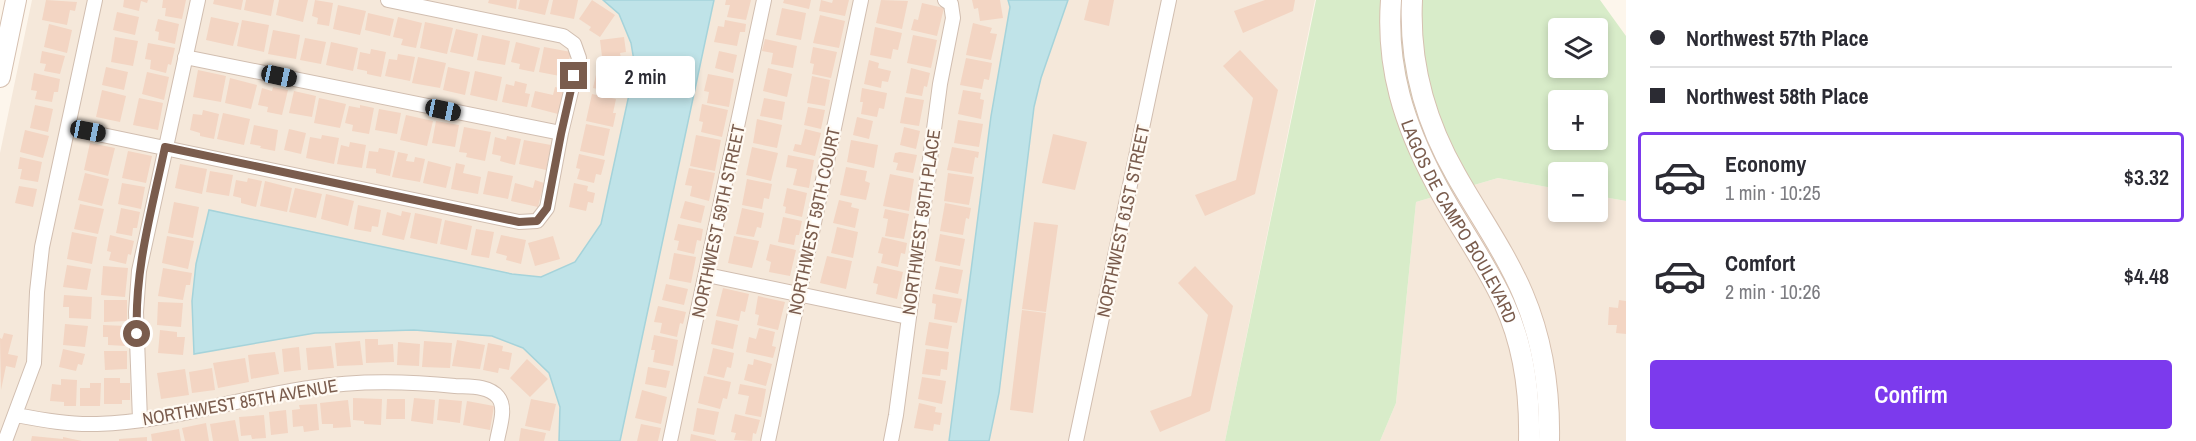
<!DOCTYPE html>
<meta charset="utf-8">
<style>
body{margin:0;font-family:"Archivo Narrow",sans-serif;background:#f2f2f3;color:#2b2b33;height:100vh;display:flex;flex-direction:column;font-size:22px;white-space:nowrap}
*{box-sizing:border-box;margin:0}
p{font-size:20px;color:#7c7c81}
.icon{flex:none;width:33px;height:33px;fill:none;stroke:currentColor;stroke-width:2;stroke-linecap:round;stroke-linejoin:round}
.map{position:relative;flex:1;overflow:hidden}
.details{display:flex;flex-direction:column;background:#fff;width:570px}
.details>*{flex:none}
.banner{display:grid;align-content:center;height:132px;padding:0 24px;background:#fff}
.controls{position:absolute;left:1548px;top:18px;display:grid;gap:12px}
.controls a{display:grid;place-items:center;width:60px;height:60px;border-radius:6px;background:#fff;box-shadow:0 3px 9px #0003;font-size:30px}
.end{position:absolute;width:27px;height:27px;margin:-14px;border:8px solid #7a5c4d;background:#fff;box-shadow:0 0 0 3px #fff}
.from{border-radius:50%}
.bubble{position:absolute;height:42px;border-radius:6px;background:#fff;box-shadow:0 3px 9px #0003;font-size:20px;font-weight:600;line-height:42px;text-align:center}
.car{position:absolute;width:18px;height:36px;margin:-18px -9px;border-radius:8px;box-shadow:0 0 4px 2px #0007;background:linear-gradient(#222 24%,#8ab4d8 0 40%,#222 0 76%,#8ab4d8 0 86%,#222 0)}
.banner b{display:flex;align-items:center;gap:21px;height:57px;font-size:22px}
.banner b+b{border-top:2px solid #e1e1e2}
.banner i{width:15px;height:15px;background:#2b2b33}
ul{padding:0;list-style:none}
li{display:flex;align-items:center;gap:18px;height:90px;margin:0 12px 9px;padding:0 12px;border:3px solid transparent;border-radius:6px}
li div{flex:1}
li b{display:block;font-size:22px}
li em{font-style:normal;font-weight:600}
li.current{border-color:#7c3aed}
li>.icon{width:54px;height:54px;stroke-width:1.5}
.primary-button{display:flex;gap:12px;margin-top:auto;padding:12px 24px}
.primary-button a{flex:1;height:69px;border-radius:6px;background:#7c3aed;color:#fff;font-size:24px;font-weight:600;line-height:69px;text-align:center}
main{display:flex;flex:1;min-height:0}
.map>svg:first-child{display:block}
.residential{fill:#f5e8da}
.green{fill:#d8ecc9;fill-rule:evenodd}
.water{fill:#bfe3e8;stroke:#a5d3da;stroke-width:1.5}
.building{fill:#f3d5c3}
.lines{fill:none;stroke-linecap:round;stroke-linejoin:round}
.street-casing{stroke:#d1beb0;stroke-width:16}
.secondary-casing{stroke:#d6c0b0;stroke-width:22}
.street{stroke:#fff;stroke-width:14}
.secondary{stroke:#fff;stroke-width:20}
.route{stroke:#7a5c4d;stroke-width:8}
.labels{text-anchor:middle;dominant-baseline:central;stroke-width:4.5;stroke-linejoin:round;paint-order:stroke}
.street-label{font-size:18px;fill:#7a5c4d;stroke:#fffaf3}
</style>
<main>
<div class="map">
<svg width="1626" height="441" viewBox="0 0 1626 441">
<rect width="100%" height="100%" fill="#fdf6ec"/>
<!-- residential -->
<path class="residential" d="M32 0H1315L1225 441H0V153Z
M1498 178 1558 189V212H1598V196L1626 201V441H1380L1396 403 1416 202Z"/>
<!-- green -->
<path class="green" d="M1316 0H1600L1626 36V201L1598 196V172H1558V189L1498 178 1416 202 1396 403 1380 441H1225ZM1558 28H1598V68H1558ZM1558 100H1598V140H1558Z"/>
<!-- water -->
<path class="water" d="M603 0H714L620 441H559L560 407 549 373 523 348 492 336 414 330 315 333 194 354 192 301 196 264 209 210 512 274 541 277 575 262 601 224 635 67 631 43 619 14Z
M1008 0H1068L1041 78 1034 107 999 393 989 441H949L991 116 1010 7Z"/>
<!-- building -->
<path class="building" d="M46 0 77 2 75 11 70 10 67 25 42 20Z
M124 0H148L147 3 141 1 139 11 123 7Z
M163 0H186L182 19 165 16 166 8H162Z
M214 0H243L241 10 213 4Z
M246 0H274L271 16 244 10Z
M279 0H308L303 22 276 15Z
M315 0 333 3 329 26 317 24 318 18 312 16Z
M489 0H517L516 9 488 3Z
M520 0H549L545 15 518 9Z
M553 0H578L574 19 550 14Z
M592 0 615 15 600 37 589 30 591 27 579 19Z
M726 0H751L746 20 727 17 730 5H725Z
M784 0H811L809 9 783 3Z
M821 0 832 3 833 0H849L845 16 819 11Z
M881 0 908 1 902 29 876 23Z
M972 0H1000L1003 18 980 21 978 8 974 9Z
M1089 0H1114L1109 26 1084 20Z
M1265 0H1295L1293 11 1243 33 1234 11Z
M922 3 944 8 937 36 911 30 914 19 918 20Z
M338 5 366 11 360 35 333 29Z
M782 8 806 13 801 40 776 35Z
M117 12 139 17 135 35 113 30Z
M368 13 394 19 390 36 365 30Z
M820 15 845 21 839 48 813 43Z
M211 17 239 23 233 46 206 40Z
M398 17 422 23 416 48 401 45 403 39 393 37Z
M158 19 179 24 175 44 158 40 159 32 155 31Z
M242 20 269 25 264 52 237 46Z
M725 20 746 24 745 32H740L737 46 714 42 718 26 724 27Z
M425 22 453 28 447 54 420 48Z
M973 23 992 28 990 33 997 34 991 60 966 55Z
M49 24 72 30 67 53 44 47Z
M875 27 902 33 898 50 893 49 891 59 870 55Z
M456 29 478 34 473 57 450 52Z
M273 30 300 35 296 59 268 54Z
M482 35 510 41 505 65 477 60Z
M913 35 937 40 931 68 907 63Z
M115 37 138 41 133 66 111 62Z
M624 37 626 52 620 53 622 63 603 65 600 40Z
M305 38 326 42 321 64 300 60Z
M765 39 797 46 793 68 771 64 773 53 762 51Z
M331 42 358 48 353 71 326 65Z
M516 42 540 48 534 72 519 69 520 64 511 62Z
M148 43 175 48 171 65 168 64 166 73 150 69 151 60 145 59Z
M544 47 571 52 565 77 539 72Z
M813 47 837 52 831 78 812 74 814 64 810 63Z
M371 49 386 52 381 77 367 74V71L357 69 360 52 370 54Z
M1240 50 1278 90 1255 194 1205 216 1195 195 1236 180 1253 98 1223 66Z
M42 51 65 56 60 74 44 71 46 64 40 63Z
M719 51 737 55 733 73 715 68Z
M398 54 415 57 410 81 385 76 389 59 397 60Z
M418 57 446 63 440 88 412 83Z
M966 58 992 63 989 80 984 79 982 89 960 85Z
M869 60 879 63 878 68 891 71 888 82 882 81 881 88 864 84Z
M106 67 128 72 124 90 102 85Z
M448 67 470 72 465 95 443 90Z
M768 68 792 74 787 97 763 91Z
M911 68 930 73 927 87 924 86 922 96 906 93Z
M198 70 226 76 221 102 193 97Z
M597 70 620 75 617 87 612 86 611 92 593 88Z
M475 71 502 77 497 101 470 95Z
M147 72 169 77 164 100 142 94Z
M34 73 60 79 58 92H54L52 102 35 99 37 91 31 90Z
M708 74 734 79 729 107 707 103 709 92 704 91Z
M812 76 830 80 825 106 807 103Z
M230 78 257 85 251 109 225 103Z
M515 81 527 84 525 93 530 94 527 107 502 102 506 84 514 86Z
M273 87 288 90 282 115 267 112 268 107 258 105 262 88 272 91Z
M555 87 564 89 558 114 531 107 535 91 553 95Z
M862 88 887 93 884 109 879 108 877 117 861 114 863 102H860Z
M102 90 126 96 120 122 96 117Z
M963 90 981 93 980 99 984 100 981 119 958 114Z
M294 91 316 96 312 117 289 113Z
M592 94 616 99 613 113H616L613 127 586 121Z
M905 97 924 100 919 126 900 123Z
M139 98 163 103 158 130 133 125Z
M319 98 346 104 340 128 314 123Z
M764 98 785 102 782 120 760 116Z
M702 104 728 110 722 137 701 132 703 122 699 121Z
M35 105 53 109 48 132 30 128Z
M360 105 374 108 369 134 352 131 353 125 345 123 349 106 360 108Z
M808 107 825 110 821 129 804 125Z
M379 109 401 113 397 134 375 130Z
M203 110 219 114 214 139 200 136V133L190 130 193 114 202 115Z
M223 113 250 119 244 145 217 139Z
M406 115 433 121 427 146 400 140Z
M857 117 873 121 869 139 853 135Z
M757 119 782 125 777 148 753 143Z
M958 120 983 124 979 147 954 143Z
M436 121 459 125 455 147 432 143Z
M586 124 610 129 604 156 580 151Z
M254 125 278 130 275 151 260 148 261 146 250 144Z
M464 127 491 132 485 161 466 157 467 153 459 152Z
M904 127 920 131 916 149 900 145Z
M289 129 306 133 301 154 284 150Z
M805 129 821 133 815 156 793 151 795 144 801 145Z
M25 130 49 136 43 158 20 152Z
M1053 134 1087 142 1075 190 1042 183Z
M322 135 339 138 334 164 306 158 310 137 321 139Z
M696 135 721 140 715 171 690 166Z
M507 136 521 139 515 165 500 161 501 156 492 154 495 137 506 140Z
M524 140 551 145 546 170 519 164Z
M851 140 878 145 874 168 847 162Z
M350 142 366 145 362 168 337 164 341 145 349 147Z
M90 143 115 148 108 176 84 170Z
M752 147 778 153 771 181 746 175Z
M952 147 979 152 978 158 975 157 972 174 947 170Z
M379 148 395 151 390 176 376 173V169L366 168 369 151 378 152Z
M128 151 152 156 146 183 122 178Z
M398 152 408 154 406 161 414 162 415 157 425 159 420 182 392 177Z
M900 152 917 155 913 173 896 170 898 163 893 162 895 153Z
M579 154 605 160 601 175 596 174 594 183 577 179 580 169 576 168Z
M788 155 814 160 809 188 793 185 797 169 786 167Z
M20 157 42 162 38 182 20 179 22 169H18Z
M428 161 451 167 446 188 423 183Z
M456 163 465 165 463 173 481 177 478 194 451 189Z
M180 164 207 169 202 194 175 188Z
M846 167 867 171 865 181 870 183 866 200 840 195Z
M689 168 715 173 709 201 690 196 692 186 685 185Z
M210 171 233 175 229 196 206 192Z
M488 171 513 176 508 199 483 194Z
M85 173 109 179 102 206 78 200Z
M948 173 974 177 969 205 944 201Z
M890 174 914 179 909 211 883 206Z
M248 178 262 181 256 207 241 203V198L233 196 236 180 247 182Z
M747 179 772 184 769 199 764 198 762 209 742 205Z
M535 180 544 183 538 207 511 201 515 183 533 188Z
M265 181 292 188 287 212 260 206Z
M122 183 145 187 141 209 118 204Z
M574 183 588 186 587 191 595 193 593 203 588 202 586 211 569 207Z
M19 186 37 189 33 207 15 203Z
M295 188 322 194 316 218 289 212Z
M787 188 807 193 802 217 785 213 786 207 783 206Z
M326 194 354 201 348 226 321 219Z
M839 200 852 203 851 207 859 209 855 228 833 223Z
M685 201 705 206 701 223 680 218Z
M174 202 199 207 193 238 168 233Z
M945 203 971 208 969 219 966 218 963 235 940 231Z
M80 204 104 209 98 234 74 229Z
M358 205 381 210 378 227 372 226 371 232 354 229Z
M121 208 140 212 137 228H133L132 236 116 233Z
M742 208 764 213 761 228 757 227 754 237 736 234Z
M885 209 909 214 904 239 885 236 888 219 883 218Z
M402 211 411 213 404 240 382 235 387 212 401 216Z
M415 213 442 219 437 244 410 238Z
M783 217 802 221 799 235H796L794 245 778 242Z
M445 220 472 226 467 250 440 244Z
M1034 222 1058 225 1046 312 1022 309Z
M678 224 703 229 701 241 697 240 694 254 677 250 679 241 674 240Z
M837 227 858 232 853 258 831 253Z
M476 229 494 232 489 258 471 255Z
M72 232 97 237 92 264 67 259Z
M940 234 965 239 960 266 935 261Z
M110 235 134 241 131 255 128 254 126 264 109 260 111 252 107 251Z
M501 235 526 240 521 264 506 260 507 256 496 253Z
M167 236 194 241 188 269 162 263Z
M553 236 560 259 535 266 528 243Z
M734 236 759 241 752 268 728 263Z
M882 237 907 243 905 254 901 253 898 267 881 263 883 254 878 253Z
M770 244 796 250 790 276 769 272 771 262 766 260Z
M674 253 696 257 691 283 669 279Z
M827 256 852 261 846 289 820 283Z
M67 265 91 269 87 290 63 287Z
M103 266 128 268 125 297 101 295Z
M877 266 903 272 897 299 876 294 878 284 873 283Z
M940 266 963 270 958 294 935 289Z
M1195 266 1233 306 1210 411 1160 432 1150 411 1191 396 1208 315 1178 283Z
M163 268 192 273 190 285H186L183 300 158 296Z
M666 284 688 289 684 305 662 300Z
M723 288 749 294 745 312 741 311 739 321 716 316Z
M933 294 962 299 957 323 934 319 936 304 932 303Z
M64 295 92 297 91 319 69 318V307H63Z
M758 296 785 302 778 330 757 325 759 315 755 314Z
M104 300H127V321L104 322Z
M1619 300 1626 301V334L1616 333 1617 325H1608L1609 307 1618 308Z
M158 302 183 303 181 327 157 325Z
M658 306 686 312 683 324 680 323 677 337 660 333 662 323 654 322Z
M1022 310 1046 313 1033 413 1010 410Z
M716 320 738 325 733 349 711 344Z
M929 322 952 326 948 349 925 345Z
M65 324 88 326 85 347 63 345Z
M103 325 126 326V346L108 345V337H103Z
M759 328 775 332 772 346 776 347 773 358 746 352 749 337 756 339Z
M160 330 177 332V337H185L183 355 158 353Z
M4 333 13 335 8 354 18 356 15 368 6 366 1 390 0 338 2 339Z
M654 335 678 340 673 366 653 362 655 350H651Z
M365 339H378V345L393 344 394 362 366 363Z
M457 340 485 345 480 369 452 366Z
M360 341 363 365 337 366 335 343Z
M424 341 452 343 450 368 422 367Z
M398 342 420 344 419 366 397 365Z
M488 343 503 346 502 351 512 353 509 370 499 368 498 373 483 370Z
M331 346 334 368 308 370 306 348Z
M299 347 301 370 284 372 282 349Z
M713 348 734 353 731 368 727 367 724 378 707 374Z
M63 349 85 354 82 365 78 364 76 371 59 367Z
M926 349 949 352 947 370 941 369 940 376 922 374Z
M104 351H127V369L105 370Z
M275 352 279 374 251 379 248 355Z
M245 358 249 382 218 388 213 363Z
M527 359 548 379 530 397 510 378Z
M754 359 772 364 766 386 744 380 748 364 753 365Z
M648 367 670 371 666 388 645 384Z
M212 368 215 390 192 393 189 372Z
M185 369 189 395 161 399 157 373Z
M704 376 731 382 727 399 723 398 720 409 698 403Z
M922 377 946 381 942 404 918 399Z
M104 378H120V383H130V400H122V404H104Z
M61 379 77 380 76 406H64V402L50 401 52 384 61 385Z
M90 383H101L100 406H80V388H90Z
M740 384 766 389 761 417 745 414 749 396 738 394Z
M642 390 667 397 661 424 635 418Z
M353 398 382 399 381 425 364 424V421L353 420Z
M414 398 435 400 433 424 411 421Z
M387 399H405V419H386Z
M439 399 462 401 460 423 437 420Z
M531 399 556 404 550 431 525 426Z
M348 400 351 427 333 428V424H322L320 403Z
M467 401 494 406 490 430 463 425Z
M919 403 936 407 935 412 942 413 940 425 934 424 933 431 914 428Z
M317 404 319 430 304 432 303 426 293 427 292 410 300 409 299 405Z
M697 408 719 412 714 435 693 431Z
M286 410 288 433 271 435 269 412Z
M735 414 760 420 756 434 753 433 752 441 734 440 736 433 731 432Z
M264 415 266 438 252 439 251 435 241 436 239 417Z
M235 420 239 441H213L210 424Z
M206 423 209 441H185L182 428Z
M641 424 661 428 658 441H637Z
M521 428 546 433 544 441H519Z
M179 429 181 441H152L151 434Z
M691 434 716 440V441H690Z
M32 436 63 439V437L82 441H31Z
M147 437V441H119V439Z"/>
<g class="lines">
<!-- street casing -->
<g class="street-casing">
<path id="street" d="M185 57 561 133
M69 128 519 222 537 221 547 208 561 133 579 58 574 44 563 36 388 0
M707 275 908 317
M16 415C43 420 70 425 97 424 169 422 239 398 309 388 357 380 406 381 455 386 468 387 488 385 498 397 507 408 499 428 497 441
M140 420 136 312 139 271 198 0
M5 441 34 363 37 292 42 247 95 0
M670 441 764 0
M768 441 861 0
M891 441 896 415 940 84 953 18 951 4 945 0
M1076 441 1169 0"/>
</g>
<!-- secondary casing -->
<g class="secondary-casing">
<g id="secondary">
<path id="s1" d="M1391 0C1386 68 1404 124 1436 184 1457 224 1485 261 1504 303 1524 346 1530 394 1529 441"/>
<path d="M1412 0C1409 62 1425 121 1456 175 1478 214 1505 252 1523 294 1543 341 1550 390 1549 441"/>
<path d="M0 77 16 0"/>
</g>
</g>
<!-- street -->
<use href="#street" class="street"/>
<!-- secondary -->
<use href="#secondary" class="secondary"/>
</g>
<g class="lines">
<!-- route -->
<path class="route" d="M137 334C134 271 152 209 165 147L519 222 537 221 547 208 561 134 574 76"/>
</g>
<g class="labels">
<!-- street labels -->
<g class="street-label">
<text stroke="none"><textPath href="#s1" startOffset="236">LAGOS DE CAMPO BOULEVARD</textPath></text>
<text transform="translate(718 221) rotate(-78)">NORTHWEST 59TH STREET</text>
<text transform="translate(814 221) rotate(-78)">NORTHWEST 59TH COURT</text>
<text transform="translate(1123 221) rotate(-78)">NORTHWEST 61ST STREET</text>
<text transform="translate(921 222) rotate(-82)">NORTHWEST 59TH PLACE</text>
<text transform="translate(240 402) rotate(-10)">NORTHWEST 85TH AVENUE</text>
</g>
</g>
</svg>
<div class="controls">
<a><svg class="icon" aria-label="layers" viewBox="0 0 24 24"><path d="M12 4l9 5-9 5-9-5zM3 14l9 5 9-5"/></svg></a>
<a>+</a>
<a>−</a>
</div>
<i class="end from" style="left:137px;top:334px"></i>
<i class="end" style="left:574px;top:76px"></i>
<div class="bubble" style="left:596px;top:56px;width:99px">2 min</div>
<i class="car" style="left:279px;top:76px;rotate:102deg"></i>
<i class="car" style="left:443px;top:110px;rotate:102deg"></i>
<i class="car" style="left:88px;top:131px;rotate:101deg"></i>
</div>
<section class="details">
<div class="banner">
<b><i class="from"></i>Northwest 57th Place</b>
<b><i></i>Northwest 58th Place</b>
</div>
<ul>
<li class="current"><svg class="icon" aria-label="car" viewBox="0 0 24 24"><path d="M5 17H2v-5l4-1 3-4h7l3 4 3 1v5h-3M9 17h6M6 11h13"/><circle cx="7" cy="17" r="2"/><circle cx="17" cy="17" r="2"/></svg><div><b>Economy</b><p>1 min · 10:25</p></div><em>$3.32</em></li>
<li><svg class="icon" aria-label="car" viewBox="0 0 24 24"><path d="M5 17H2v-5l4-1 3-4h7l3 4 3 1v5h-3M9 17h6M6 11h13"/><circle cx="7" cy="17" r="2"/><circle cx="17" cy="17" r="2"/></svg><div><b>Comfort</b><p>2 min · 10:26</p></div><em>$4.48</em></li>
</ul>
<div class="primary-button"><a>Confirm</a></div>
</section>
</main>
